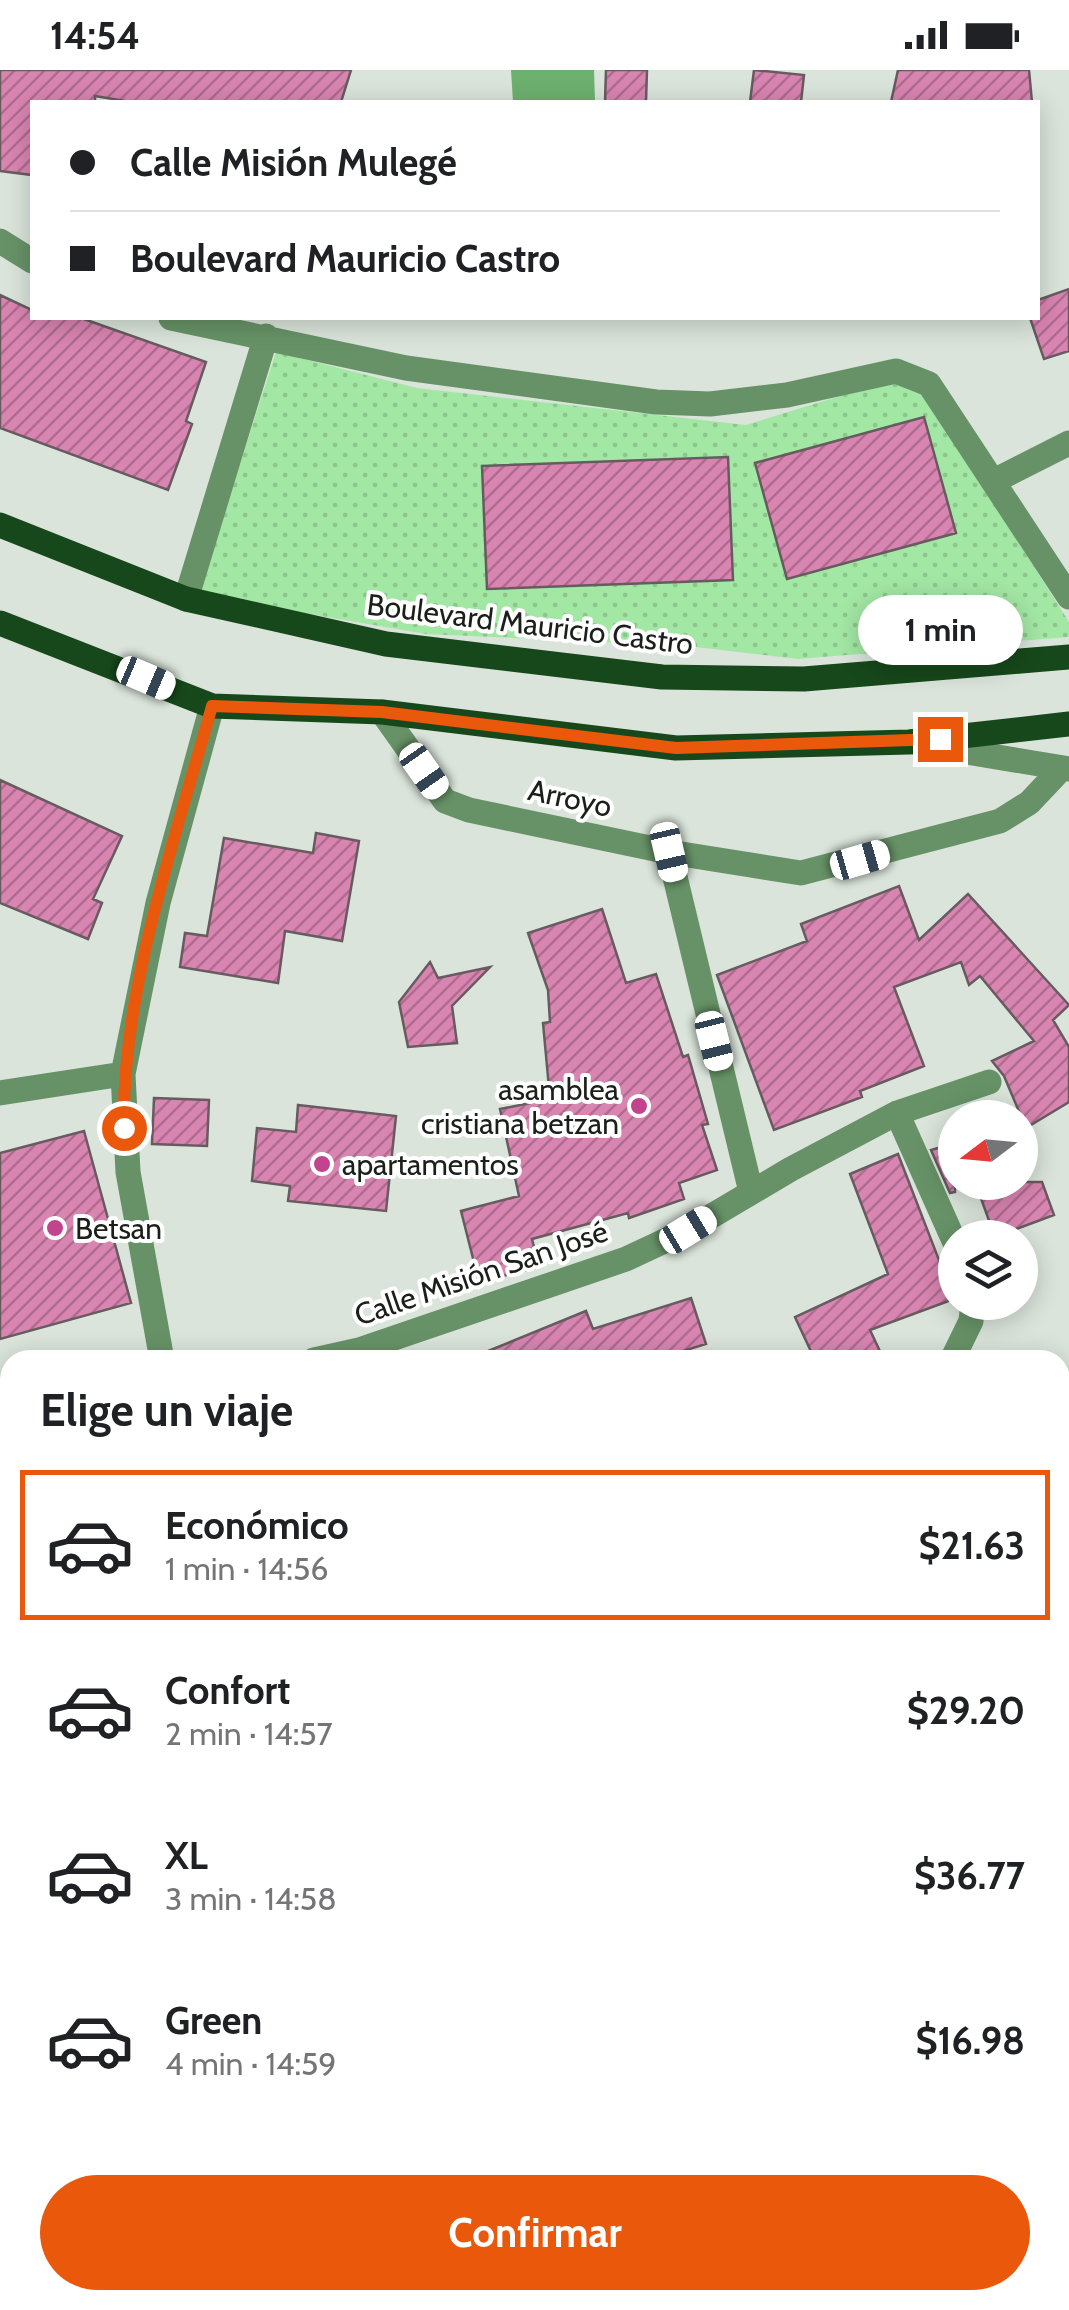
<!DOCTYPE html>
<html lang="es">
<meta charset="utf-8">
<style>
body{margin:0;font-family:Cabin,sans-serif;background:#f2f2f2;color:#202124;height:100vh;display:flex;flex-direction:column;font-size:38px;white-space:nowrap}
*{box-sizing:border-box;margin:0}
p{font-size:32px;color:#757577}
.icon{flex:none;width:55px;height:55px;fill:none;stroke:currentColor;stroke-width:2;stroke-linecap:round;stroke-linejoin:round}
.map{position:relative;flex:1;overflow:hidden}
.drawer{position:absolute;left:0px;top:1280px;width:1070px;height:960px;display:flex;flex-direction:column;background:#fff;border-radius:30px 30px 0 0;box-shadow:0 5px 25px #0003}
.drawer>*{flex:none}
.top-card{position:absolute;left:30px;top:30px;width:1010px;height:220px;border-radius:0px;box-shadow:0 5px 25px #0003;display:grid;align-content:center;height:220px;padding:0 40px;background:#fff}
.needle{width:65px;rotate:254deg}
.controls{position:absolute;left:938px;top:1030px;display:grid;gap:20px}
.controls a{display:grid;place-items:center;width:100px;height:100px;border-radius:50%;background:#fff;box-shadow:0 5px 25px #0003;font-size:50px}
.end{position:absolute;width:45px;height:45px;margin:-22px;border:12px solid #ea580c;background:#fff;box-shadow:0 0 0 5px #fff}
.from{border-radius:50%}
.bubble{position:absolute;height:70px;border-radius:35px;background:#fff;box-shadow:0 5px 25px #0003;font-size:32px;font-weight:700;line-height:70px;text-align:center}
.car{position:absolute;width:30px;height:60px;margin:-30px -15px;border-radius:12px;box-shadow:0 0 8px 2px #0007;background:linear-gradient(#fff 24%,#345 0 40%,#fff 0 76%,#345 0 86%,#fff 0)}
.top-card b{display:flex;align-items:center;gap:35px;height:95px;font-size:38px}
.top-card b+b{border-top:2px solid #e0e0e0}
.top-card i{width:25px;height:25px;background:#202124}
ul{padding:0;list-style:none}
li{display:flex;align-items:center;gap:30px;height:150px;margin:0 20px 15px;padding:0 20px;border:5px solid transparent;border-radius:0px}
li div{flex:1}
li b{display:block;font-size:38px}
li em{font-style:normal;font-weight:700}
li.on{border-color:#ea580c}
li>.icon{width:90px;height:90px;stroke-width:1.5}
h2{padding:0 40px;font-size:45px;line-height:120px}
.action{display:flex;gap:20px;margin-top:auto;padding:20px 40px}
.action a{flex:1;height:115px;border-radius:60px;background:#ea580c;color:#fff;font-size:40px;font-weight:700;line-height:115px;text-align:center}
.status{display:flex;justify-content:space-between;align-items:center;height:70px;padding:0 50px;background:#fff;direction:ltr}
.status svg{height:28px;fill:currentColor}
.map>svg:first-child{display:block}
.park{fill:url(#park-dots)}
.water{fill:#6db06f}
.building{fill:url(#building-hatch);stroke:#675b60;stroke-width:2.5}
.lines{fill:none;stroke-linecap:round;stroke-linejoin:round}
.street{stroke:#679267;stroke-width:25}
.secondary{stroke:#256b2b;stroke-width:25}
.primary{stroke:#17481b;stroke-width:25}
.route{stroke:#ea580c;stroke-width:12}
.poi-dot{fill:#c2438e;stroke:#fff;stroke-width:4}
.labels{text-anchor:middle;dominant-baseline:central;stroke-width:8;stroke-linejoin:round;paint-order:stroke}
.street-label{font-size:30px;fill:#1b1f1b;stroke:#fff}
.poi-label{font-size:30px;fill:#1b1f1b;stroke:#fff;text-anchor:start}
</style>
<div class="status"><b>14:54</b><svg viewBox="0 0 49 12"><path d="M0 12V9h3v3zM5 12V6h3v6zM10 12V3h3v9zM15 12V0h3v12zM26 1h20v11H26zM47 4h2v5h-2z"/></svg></div>
<div class="map">
<svg width="1069" height="2240" viewBox="0 0 1069 2240">
<defs>
<pattern id="park-dots" width="8" height="8" patternUnits="userSpaceOnUse" patternTransform="scale(2.5)"><rect width="8" height="8" fill="#a3e7a4"/><path d="M2 2h.1M6 6h.1" fill="none" stroke="#8cc68d" stroke-width="1.8" stroke-linecap="round"/></pattern>
<pattern id="building-hatch" width="6" height="6" patternUnits="userSpaceOnUse" patternTransform="scale(2.5)"><rect width="6" height="6" fill="#d985b1"/><path d="M-1 1l2-2M0 6l6-6M5 7l2-2" fill="none" stroke="#af6c8f"/></pattern>
</defs>
<rect width="100%" height="100%" fill="#dae4da"/>
<!-- park -->
<path class="park" d="M276 282 417 318 746 355 892 310 924 322 1069 552V567L798 589 687 576 426 564 198 525Z"/>
<!-- water -->
<path class="water" d="M511 0H594L595 32H513Z"/>
<!-- building -->
<path class="building" d="M0 0H351L341 32H131L95 26V32H32V105L0 101Z
M606 0H647L646 32H605Z
M754 0 804 5 801 32H750Z
M898 0H1029L1032 32H891Z
M1069 219V281L1044 289 1030 248H1038V230Z
M0 225 32 240V248H81L206 292 186 351 192 354 168 420 0 358Z
M924 347 956 463 787 509 755 393Z
M728 387 733 510 487 519 482 396Z
M0 710 122 766 93 829 102 833 88 869 0 833Z
M316 763 359 771 342 871 285 861 278 913 180 897 185 863 207 866 224 768 313 783Z
M899 816 919 870 968 824 1069 935 1053 950 1069 977V1032L1026 1058 1004 1006 992 991 1034 971 980 906 969 915 961 892 894 917 924 996 860 1021 862 1027 774 1060 717 905 807 871 801 854Z
M602 839 626 913 656 904 683 987 688 985 708 1054 702 1055 717 1100 679 1113 684 1129 629 1148 628 1143 532 1169 539 1197 479 1212 461 1141 519 1126 500 1039 550 1029 543 953 550 952 548 920 528 863Z
M430 892 438 908 490 897 452 936 457 973 408 977 399 932Z
M154 1028 209 1030 207 1076 152 1074Z
M298 1035 396 1046 386 1141 288 1131 290 1116 252 1111 257 1058 296 1062Z
M84 1061 131 1233 0 1269V1083Z
M955 1073V1122L950 1123 931 1080Z
M898 1084 954 1229 870 1260 884 1290H815L795 1247 888 1204 850 1104Z
M975 1112H1042L1054 1145 995 1167Z
M691 1228 706 1274 654 1290H466L586 1241 593 1259Z"/>
<g class="lines">
<!-- street -->
<path class="street" d="M0 171 32 191
M171 248 406 298 656 332 710 334 787 325 896 301 929 314 1069 527
M994 411 1069 373
M186 529 266 266
M382 642 445 731 469 740 669 782 801 803 1000 751 1029 733 1062 698
M919 674 1069 699
M669 782 751 1122
M0 1023 123 1004
M897 1043 955 1173
M162 1290 128 1102 123 1004 158 833 212 636
M314 1290 359 1280 626 1189 688 1160 791 1099 897 1043 989 1012
M952 1290 971 1251 973 1232
M0 1374 10 1371
M1060 1788 1069 1795
M0 1804 10 1800
M0 2110 10 2106
M879 2230 883 2240"/>
<!-- secondary -->
<path class="secondary" d="M1060 1655 1069 1644
M401 2240 430 2230"/>
<!-- primary -->
<path class="primary" d="M0 455 186 529 386 574 662 607 804 609 1069 587
M0 553 212 636 382 642 676 678 909 672 1069 654"/>
</g>
<g class="lines">
<!-- route -->
<path class="route" d="M124 1058C121 923 176 766 212 636L382 642 676 678 940 669"/>
</g>
<!-- markers -->
<g class="poi-dot">
<circle cx="639" cy="1036" r="10"/>
<circle cx="322" cy="1094" r="10"/>
<circle cx="55" cy="1158" r="10"/>
</g>
<g class="labels">
<!-- street labels -->
<g class="street-label">
<text transform="translate(530 554) rotate(7)">Boulevard Mauricio Castro</text>
<text transform="translate(570 728) rotate(12)">Arroyo</text>
<text transform="translate(481 1203) rotate(-19)">Calle Misión San José</text>
</g>
<!-- poi labels -->
<g class="poi-label">
<text x="619" y="1019" text-anchor="end">asamblea<tspan x="619" dy="34">cristiana betzan</tspan></text>
<text x="342" y="1094">apartamentos</text>
<text x="75" y="1158">Betsan</text>
</g>
</g>
</svg>
<div class="controls">
<a><svg class="needle" viewBox="-14 -14 28 28"><path d="M0-13l5 13h-10z" fill="#e53935"/><path d="M0 13l5-13h-10z" fill="#757577"/></svg></a>
<a><svg class="icon" aria-label="layers" viewBox="0 0 24 24"><path d="M12 4l9 5-9 5-9-5zM3 14l9 5 9-5"/></svg></a>
</div>
<i class="end from" style="left:124px;top:1058px"></i>
<i class="end" style="left:940px;top:669px"></i>
<div class="bubble" style="left:858px;top:525px;width:165px">1 min</div>
<i class="car" style="left:146px;top:608px;rotate:113deg"></i>
<i class="car" style="left:424px;top:701px;rotate:145deg"></i>
<i class="car" style="left:669px;top:782px;rotate:167deg"></i>
<i class="car" style="left:860px;top:790px;rotate:74deg"></i>
<i class="car" style="left:714px;top:971px;rotate:166deg"></i>
<i class="car" style="left:688px;top:1160px;rotate:59deg"></i>
<div class="top-card">
<b><i class="from"></i>Calle Misión Mulegé</b>
<b><i></i>Boulevard Mauricio Castro</b>
</div>
<section class="drawer">
<h2>Elige un viaje</h2>
<ul>
<li class="on"><svg class="icon" aria-label="car" viewBox="0 0 24 24"><path d="M5 17H2v-5l4-1 3-4h7l3 4 3 1v5h-3M9 17h6M6 11h13"/><circle cx="7" cy="17" r="2"/><circle cx="17" cy="17" r="2"/></svg><div><b>Económico</b><p>1 min · 14:56</p></div><em>$21.63</em></li>
<li><svg class="icon" aria-label="car" viewBox="0 0 24 24"><path d="M5 17H2v-5l4-1 3-4h7l3 4 3 1v5h-3M9 17h6M6 11h13"/><circle cx="7" cy="17" r="2"/><circle cx="17" cy="17" r="2"/></svg><div><b>Confort</b><p>2 min · 14:57</p></div><em>$29.20</em></li>
<li><svg class="icon" aria-label="car" viewBox="0 0 24 24"><path d="M5 17H2v-5l4-1 3-4h7l3 4 3 1v5h-3M9 17h6M6 11h13"/><circle cx="7" cy="17" r="2"/><circle cx="17" cy="17" r="2"/></svg><div><b>XL</b><p>3 min · 14:58</p></div><em>$36.77</em></li>
<li><svg class="icon" aria-label="car" viewBox="0 0 24 24"><path d="M5 17H2v-5l4-1 3-4h7l3 4 3 1v5h-3M9 17h6M6 11h13"/><circle cx="7" cy="17" r="2"/><circle cx="17" cy="17" r="2"/></svg><div><b>Green</b><p>4 min · 14:59</p></div><em>$16.98</em></li>
</ul>
<div class="action"><a>Confirmar</a></div>
</section>
</div>
